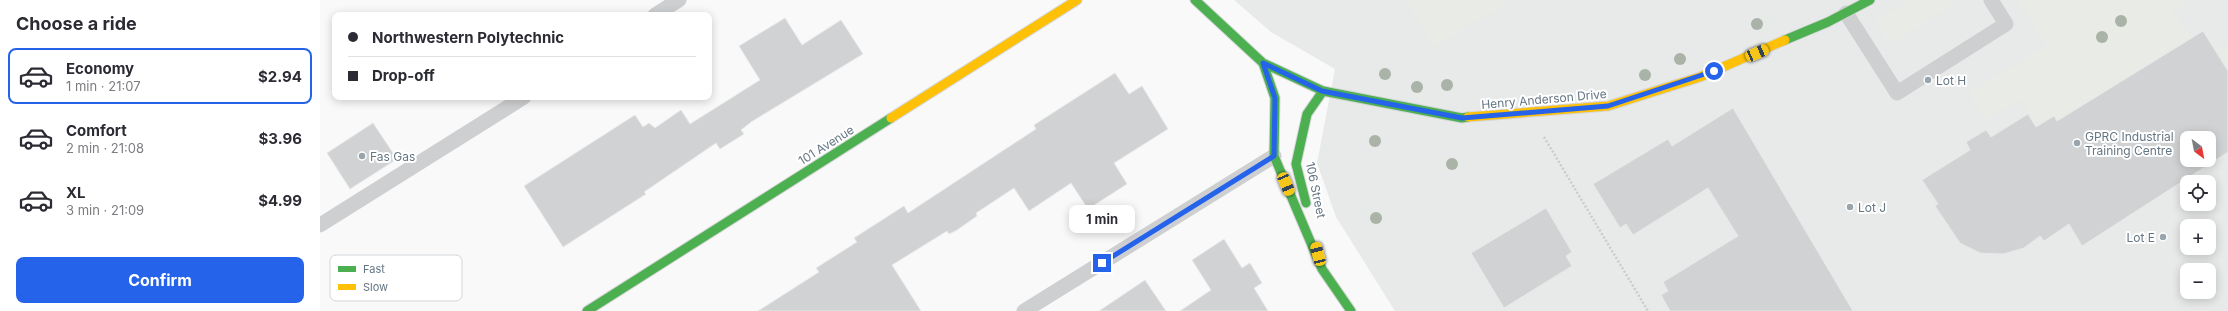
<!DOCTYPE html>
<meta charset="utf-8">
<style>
body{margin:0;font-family:Inter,sans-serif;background:#f7f7f7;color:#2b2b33;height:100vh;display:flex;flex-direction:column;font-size:15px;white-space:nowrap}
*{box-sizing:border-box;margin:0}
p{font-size:13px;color:#7c7c81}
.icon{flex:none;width:22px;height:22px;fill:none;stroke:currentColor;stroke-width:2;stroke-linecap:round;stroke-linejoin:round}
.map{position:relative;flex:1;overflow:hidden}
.panel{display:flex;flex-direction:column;background:#fff;width:320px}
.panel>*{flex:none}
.hud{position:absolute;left:12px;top:12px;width:380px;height:88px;border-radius:8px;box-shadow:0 2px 10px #0003;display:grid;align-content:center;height:88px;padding:0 16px;background:#fff}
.needle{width:26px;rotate:148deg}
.tools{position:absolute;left:1860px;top:131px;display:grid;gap:8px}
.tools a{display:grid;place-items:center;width:36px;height:36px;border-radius:8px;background:#fff;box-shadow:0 2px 10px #0003;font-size:20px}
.end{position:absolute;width:18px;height:18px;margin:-9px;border:5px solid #2563eb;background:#fff;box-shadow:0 0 0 2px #fff}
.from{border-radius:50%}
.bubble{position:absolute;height:28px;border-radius:8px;background:#fff;box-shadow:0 2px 10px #0003;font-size:13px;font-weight:700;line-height:28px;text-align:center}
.car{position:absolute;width:12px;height:24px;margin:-12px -6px;border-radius:5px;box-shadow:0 0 3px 1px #0007;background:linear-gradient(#f5c518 24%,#345 0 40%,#f5c518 0 76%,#345 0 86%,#f5c518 0)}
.hud b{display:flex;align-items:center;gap:14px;height:38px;font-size:15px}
.hud b+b{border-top:1px solid #e1e1e2}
.hud i{width:10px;height:10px;background:#2b2b33}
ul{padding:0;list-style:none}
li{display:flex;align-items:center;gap:12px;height:56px;margin:0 8px 6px;padding:0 8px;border:2px solid transparent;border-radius:8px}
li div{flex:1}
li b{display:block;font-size:15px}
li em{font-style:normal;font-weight:700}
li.on{border-color:#2563eb}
li>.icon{width:36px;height:36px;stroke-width:1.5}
h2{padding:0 16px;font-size:18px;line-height:48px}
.action{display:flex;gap:8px;margin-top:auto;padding:8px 16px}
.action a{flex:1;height:46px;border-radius:8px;background:#2563eb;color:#fff;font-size:16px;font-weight:700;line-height:46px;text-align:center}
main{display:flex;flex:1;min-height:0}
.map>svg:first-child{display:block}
.built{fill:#e8e9e9;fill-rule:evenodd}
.green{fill:#e8ebe6}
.building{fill:#d0d2d3;stroke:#e8e8e8;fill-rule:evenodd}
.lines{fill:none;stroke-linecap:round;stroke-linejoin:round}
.fast-casing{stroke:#d5d6d7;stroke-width:11}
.slow-casing{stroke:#d5d6d7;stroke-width:11}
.path{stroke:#cbcccd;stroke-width:2.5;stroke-dasharray:2 2;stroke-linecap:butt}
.lane{stroke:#cecfd0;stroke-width:15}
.fast{stroke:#4caf50;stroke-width:9}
.slow{stroke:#ffc107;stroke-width:9}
.tree{fill:#a9b3a7}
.route{stroke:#2563eb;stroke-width:5}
.poi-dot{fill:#99a4ac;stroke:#fff;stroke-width:1.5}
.labels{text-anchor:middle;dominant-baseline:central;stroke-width:4;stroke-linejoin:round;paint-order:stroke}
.poi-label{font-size:12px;fill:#657683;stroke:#fff;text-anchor:start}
.street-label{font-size:12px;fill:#657683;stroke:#fff}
.key{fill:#fff;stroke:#d1d6da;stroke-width:1}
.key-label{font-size:11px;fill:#657683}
</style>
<main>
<section class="panel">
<h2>Choose a ride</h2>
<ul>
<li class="on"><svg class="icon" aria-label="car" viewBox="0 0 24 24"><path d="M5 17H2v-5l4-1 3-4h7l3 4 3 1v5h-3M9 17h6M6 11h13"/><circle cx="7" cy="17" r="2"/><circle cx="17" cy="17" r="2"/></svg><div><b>Economy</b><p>1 min · 21:07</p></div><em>$2.94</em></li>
<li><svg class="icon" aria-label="car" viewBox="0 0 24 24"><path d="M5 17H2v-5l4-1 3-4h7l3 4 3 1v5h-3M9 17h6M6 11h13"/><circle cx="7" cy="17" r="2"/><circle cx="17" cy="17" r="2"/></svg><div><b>Comfort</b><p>2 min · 21:08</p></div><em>$3.96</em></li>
<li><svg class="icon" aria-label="car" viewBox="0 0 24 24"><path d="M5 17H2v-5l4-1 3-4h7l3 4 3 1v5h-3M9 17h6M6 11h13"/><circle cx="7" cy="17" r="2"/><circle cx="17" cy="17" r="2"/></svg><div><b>XL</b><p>3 min · 21:09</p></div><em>$4.99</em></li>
</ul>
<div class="action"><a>Confirm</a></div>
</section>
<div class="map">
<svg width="1908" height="311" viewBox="0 0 1908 311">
<rect width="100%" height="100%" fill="#f9f9f9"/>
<!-- built -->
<path class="built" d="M914 0H1908V311H1075L1016 217 997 163 1015 69 951 32ZM1867 138H1889V160H1867ZM1867 182H1889V204H1867ZM1867 226H1889V248H1867ZM1867 270H1889V292H1867Z"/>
<!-- green -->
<path class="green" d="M1086 0H1191L1115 47Z
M1591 0H1640L1570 44 1555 20Z
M1698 0H1868L1853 12 1872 39 1737 121 1734 116 1716 127 1708 114 1703 98 1666 121 1649 93 1727 45Z
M1908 43V71L1895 50Z"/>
<!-- building -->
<path class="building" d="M465 18 482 45 521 20 543 54 431 122 421 130 424 134 400 149 396 143 324 192 326 194 243 247 204 186 315 115 323 127 329 123 335 128 361 110 370 124 440 80 419 46Z
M1883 31 1908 71V152L1762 246 1749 224 1724 241 1720 236 1704 248 1683 254 1660 253 1640 243 1615 206 1618 204 1602 180 1650 150 1646 142 1666 130 1671 137 1708 114 1716 127 1734 116 1737 121ZM1867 138H1889V160H1867Z
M795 73 809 94 822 86 848 129 794 163 807 184 768 209 751 183 709 211 694 188 656 213 657 216 637 230 629 234 627 231 572 265 601 311H438L499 272 496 268 537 242 534 238 584 206 588 213 716 129 714 125Z
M1413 108 1501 257 1533 311H1350L1341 295 1348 291 1343 282 1418 236 1388 188 1313 235 1306 224 1300 228 1273 184 1348 139 1352 146Z
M53 123 77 159 30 189 7 153Z
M1226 208 1252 252 1246 256 1252 266 1184 308 1151 253Z
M904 239 922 268 930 263 942 283 934 288 948 311H860L891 290 872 260Z
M825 280 846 311H779Z"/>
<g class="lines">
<!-- fast casing -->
<g class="fast-casing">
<path id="fast" d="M875 0 943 63 1003 91 1142 118 1148 117
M1465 40 1508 22 1550 0
M943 63 955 98 954 156 1002 269 1031 311
M986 203 976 164 987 114 1003 91
M267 311 571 118"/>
</g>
<!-- slow casing -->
<g class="slow-casing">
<path id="slow" d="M1148 117 1288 106 1380 77 1465 40
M571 118 757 0"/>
</g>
<!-- path -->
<path class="path" d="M1224 137 1328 311"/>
<!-- lane -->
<path class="lane" d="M1526 13 1577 93 1686 24 1671 0
M335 15 359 0
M0 225 204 97
M704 311 954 156"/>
<!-- fast -->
<use href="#fast" class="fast"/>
<!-- slow -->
<use href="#slow" class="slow"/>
</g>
<!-- trees -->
<g class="tree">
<circle cx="1801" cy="21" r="6"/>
<circle cx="1437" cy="24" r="6"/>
<circle cx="1782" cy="37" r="6"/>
<circle cx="1360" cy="59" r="6"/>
<circle cx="1065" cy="74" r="6"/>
<circle cx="1325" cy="75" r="6"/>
<circle cx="1127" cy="85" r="6"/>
<circle cx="1097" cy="87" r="6"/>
<circle cx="1055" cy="141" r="6"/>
<circle cx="1132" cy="164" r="6"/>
<circle cx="1056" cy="218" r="6"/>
</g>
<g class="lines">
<!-- route -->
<path class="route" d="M782 263 954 156 955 98 943 63 1002 91 1142 118 1288 106 1394 71"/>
</g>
<!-- markers -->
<g class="poi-dot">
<circle cx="1608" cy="80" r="4"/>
<circle cx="1757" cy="143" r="4"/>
<circle cx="42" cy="156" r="4"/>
<circle cx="1530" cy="207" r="4"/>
<circle cx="1843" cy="237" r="4"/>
</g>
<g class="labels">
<!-- poi labels -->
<g class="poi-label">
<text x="1616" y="80">Lot H</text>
<text x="1765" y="136">GPRC Industrial<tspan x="1765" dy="14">Training Centre</tspan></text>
<text x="50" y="156">Fas Gas</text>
<text x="1538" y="207">Lot J</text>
<text x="1835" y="237" text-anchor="end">Lot E</text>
</g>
<!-- street labels -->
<g class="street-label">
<text transform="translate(1224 99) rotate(-5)">Henry Anderson Drive</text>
<text transform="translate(506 145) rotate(-32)">101 Avenue</text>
<text transform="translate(996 190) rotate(78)">106 Street</text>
</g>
</g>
<!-- legend -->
<rect x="10" y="255" width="132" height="46" rx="6" class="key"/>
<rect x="18" y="266" width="18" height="6" fill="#4caf50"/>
<rect x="18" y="284" width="18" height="6" fill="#ffc107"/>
<g class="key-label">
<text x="43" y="273">Fast</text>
<text x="43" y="291">Slow</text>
</g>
</svg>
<div class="tools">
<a><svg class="needle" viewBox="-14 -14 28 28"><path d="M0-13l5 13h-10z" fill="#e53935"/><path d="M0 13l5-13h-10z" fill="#7c7c81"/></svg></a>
<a><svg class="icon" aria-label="locate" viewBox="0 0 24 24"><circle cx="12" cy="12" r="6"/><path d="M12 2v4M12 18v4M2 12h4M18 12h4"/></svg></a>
<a>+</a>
<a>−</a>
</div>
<i class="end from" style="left:1394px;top:71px"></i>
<i class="end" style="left:782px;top:263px"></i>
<div class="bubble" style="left:749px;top:205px;width:66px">1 min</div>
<i class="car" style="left:1437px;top:53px;rotate:67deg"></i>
<i class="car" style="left:966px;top:184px;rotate:157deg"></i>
<i class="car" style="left:998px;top:254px;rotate:346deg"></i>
<div class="hud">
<b><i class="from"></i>Northwestern Polytechnic</b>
<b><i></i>Drop-off</b>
</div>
</div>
</main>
